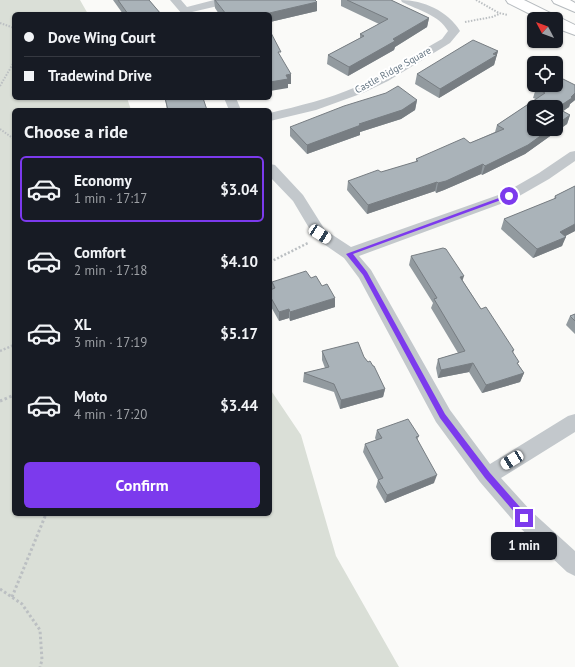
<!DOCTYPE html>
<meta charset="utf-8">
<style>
body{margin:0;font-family:"PT Sans",sans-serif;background:#242831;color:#f1f3f6;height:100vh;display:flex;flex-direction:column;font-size:15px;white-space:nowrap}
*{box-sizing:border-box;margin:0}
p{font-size:13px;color:#9ea1a6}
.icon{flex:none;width:22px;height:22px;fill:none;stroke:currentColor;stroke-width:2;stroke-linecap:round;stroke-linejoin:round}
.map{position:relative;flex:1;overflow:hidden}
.panel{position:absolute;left:12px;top:108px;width:260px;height:408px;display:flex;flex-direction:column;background:#171b24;border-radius:6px;box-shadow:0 1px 3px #0004}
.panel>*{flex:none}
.guide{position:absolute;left:12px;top:12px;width:260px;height:88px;border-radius:6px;box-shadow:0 1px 3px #0004;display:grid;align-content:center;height:88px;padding:0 12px;background:#171b24}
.needle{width:26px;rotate:311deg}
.controls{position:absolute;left:527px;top:12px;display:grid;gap:8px}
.controls a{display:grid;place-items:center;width:36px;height:36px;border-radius:6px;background:#171b24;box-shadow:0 1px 3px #0004;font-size:20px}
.end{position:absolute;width:18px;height:18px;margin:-9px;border:5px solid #7c3aed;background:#fff;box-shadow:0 0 0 2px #fff}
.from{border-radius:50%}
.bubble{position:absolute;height:28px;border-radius:6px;background:#171b24;box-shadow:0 1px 3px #0004;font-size:13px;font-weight:700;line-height:28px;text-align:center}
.car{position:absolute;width:12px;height:24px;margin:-12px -6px;border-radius:5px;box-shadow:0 0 3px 1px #0007;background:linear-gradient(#fff 24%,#345 0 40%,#fff 0 76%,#345 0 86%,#fff 0)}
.guide b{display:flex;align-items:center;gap:14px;height:38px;font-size:15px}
.guide b+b{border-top:1px solid #363941}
.guide i{width:10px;height:10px;background:#f1f3f6}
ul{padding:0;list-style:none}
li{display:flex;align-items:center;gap:12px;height:66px;margin:0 8px 6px;padding:0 4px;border:2px solid transparent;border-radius:6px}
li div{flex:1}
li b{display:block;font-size:15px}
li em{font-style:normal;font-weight:700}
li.current{border-color:#7c3aed}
li>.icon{width:36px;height:36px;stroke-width:1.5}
h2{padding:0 12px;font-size:18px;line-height:48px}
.action{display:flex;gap:8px;margin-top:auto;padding:8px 12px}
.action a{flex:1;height:46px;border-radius:6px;background:#7c3aed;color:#fff;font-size:16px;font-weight:700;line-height:46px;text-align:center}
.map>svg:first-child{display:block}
.green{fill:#dadfd7}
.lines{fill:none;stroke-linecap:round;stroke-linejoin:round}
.primary-casing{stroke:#b5babe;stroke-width:2}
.path-far2{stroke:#bbbfc2;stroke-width:2;stroke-dasharray:1.5 1.5;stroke-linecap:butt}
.path-far1{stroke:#bbbfc2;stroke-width:2.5;stroke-dasharray:2 2;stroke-linecap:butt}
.path{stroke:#bbbfc2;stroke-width:3;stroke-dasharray:2.5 2.5;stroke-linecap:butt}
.minor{fill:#c3c8cc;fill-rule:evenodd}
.primary{fill:#fff;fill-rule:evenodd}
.wall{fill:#929a9f}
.shaded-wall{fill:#777d82}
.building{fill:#aab3b9;stroke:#777d82}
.route{fill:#7c3aed}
.labels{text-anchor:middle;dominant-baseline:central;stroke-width:4;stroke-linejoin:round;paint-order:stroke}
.far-street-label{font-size:10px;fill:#657683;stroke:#fff}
</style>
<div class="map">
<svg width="575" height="667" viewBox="0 0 575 667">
<rect width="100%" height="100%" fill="#fafaf8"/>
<!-- green -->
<path class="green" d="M0 0H80L88 14H14V98H127L131 110H14V514H270V389L301 435 336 556 399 667H0Z"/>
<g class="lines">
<!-- primary casing -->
<g class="primary-casing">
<path id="primary" d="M506 0H524L575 25V35L556 28V19H540L508 3Z
M552 0H570L575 3V12L554 3Z"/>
</g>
<!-- path-far2 -->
<path class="path-far2" d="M476 0 499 13 508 15
M465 22 492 17 499 14
M0 23 14 28
M0 86 14 62
M0 129 14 139"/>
<!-- path-far1 -->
<path class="path-far1" d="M270 262 308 243
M0 351 14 345"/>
<!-- path -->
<path class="path" d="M0 401 14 395
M0 589 22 604 40 630 42 660 40 667
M12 597 46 514"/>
<!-- minor -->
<path class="minor" d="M170 0H181L187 7 214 0H236L235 2 192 12 194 14H182Z
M401 0C423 0 448 11 460 31L450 43 388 81 363 93 316 110 270 121V113C299 106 328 99 356 87 386 74 414 55 442 39L448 31C439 15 418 10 402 2Z
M224 98H236L241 110H229Z
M575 151V161L549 179 514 199 359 256 371 270 450 410 490 464 568 416 575 414V432L501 478 531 511 575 551V576L567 572 517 525 480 482 436 422 359 278 344 258 315 238 293 201 270 177V164L275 165 303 195 325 230 351 247 504 193 539 173 570 152Z"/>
<!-- primary -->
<use href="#primary" class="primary"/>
</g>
<!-- wall -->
<path class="wall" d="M113 0H149L161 14H123Z
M214 0H315L317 11 270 22V14H219L215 8Z
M341 0H391L429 18 427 27 395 47 394 50 348 76 327 64 328 55 360 38V34L379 24 341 6Z
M498 51 494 65 439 98 415 84 417 74Z
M575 85V100L570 104 569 107 563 111 570 115 567 124 525 154 482 175 481 174 444 190 436 193 435 191 367 214 347 190 348 181 381 172 416 162V159L470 143 495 132 497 125 536 99 533 98 536 88Z
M165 98H203L207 110H167Z
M417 100 415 110 401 119 360 132V135L307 154 290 136V127Z
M575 186V231L565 236 562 246 533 258 501 229 504 219 554 199 555 196Z
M411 256 463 281 481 309 514 350 513 353 518 364 524 373 520 382 482 393 469 372 438 378 436 368 438 359 458 353 431 308 433 303 409 265Z
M311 278 335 307 290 321 289 318 279 321 270 305V290L272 289V282Z
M575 314V334L566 325 570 316Z
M322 351 364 357 368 362 373 366 385 389 383 397 340 409 334 392 303 382 304 373 325 368 322 360Z
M377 430 419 436 417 440 434 483 385 503 376 487 378 480 363 452 365 444 376 440 375 438Z"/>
<!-- shaded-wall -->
<path class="shaded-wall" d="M317 2V11L270 22V14H265Z
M429 18 427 27 395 47 394 50 348 76 349 67 393 39Z
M498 51 494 65 439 98 440 89Z
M291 74V84H288V88L270 91V82L286 75Z
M575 93V100L570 104 569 107 556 116 557 108 571 97Z
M417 100 415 110 401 119 360 132V135L307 154V145Z
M570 115 567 124 525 154 482 175 485 166 550 129H556V125Z
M483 164 481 174 444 190 436 193 438 183Z
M437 182 435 191 367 214 368 205Z
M575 224V231L556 241 560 232Z
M566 237 562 246 533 258 537 249Z
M464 276 461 285 460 277Z
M335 298V307L290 321V312Z
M289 309V318L279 321V312Z
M473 363 469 372 438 378 441 370Z
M524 373 520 382 482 393 486 385Z
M385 389 383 397 340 409 341 400Z
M437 475 434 483 385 503 387 495Z"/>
<!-- building -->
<path class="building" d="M118 0H149L161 14H128Z
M215 0H315L317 2 265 14H226Z
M347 0H391L429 18 393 39 395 41 349 67 328 55 364 36 360 34 388 19Z
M270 31 281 52H278L291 74 286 75 288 79 270 82Z
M473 40 498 51 493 54 497 55 440 89 417 74Z
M556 76H557L575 85V93L571 97 572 98 557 108 570 115 556 125V107H534V129H550L528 145 485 166 483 164 446 181 438 183 437 182 368 205 348 181 378 170 381 172 418 161 416 159 464 138 470 143 504 129 497 125 545 93 536 88 542 85H556Z
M398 86 417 100 402 110 359 124 361 125 307 145 290 127 344 106 386 93Z
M165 98H203L207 110H168Z
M575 186V224L560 232 566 237 537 249 504 219 556 198 555 196Z
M443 248 446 249 464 276 460 277 481 309 486 307 514 350 512 351 519 362 517 363 524 373 486 385 473 363 441 370 438 359 465 351 434 299 437 298 411 256Z
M306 271 311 278 316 276 322 286 327 284 335 298 290 312 289 309 279 312 270 296V290L275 288 272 282Z
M575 314V321L570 316Z
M358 342 364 357 368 362 370 361 373 366H374L385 389 341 400 334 384 304 373 329 367 322 351Z
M408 419 419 436 416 437 437 475 387 495 378 480 383 478 365 444 382 438 377 430Z"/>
<!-- route -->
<path class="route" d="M507 195 512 196 353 254 367 272 445 414 490 473 527 515 528 518 524 522 522 521 485 478 440 418 363 275 346 254Z"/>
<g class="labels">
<!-- far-street labels -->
<g class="far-street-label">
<text transform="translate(393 70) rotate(-29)">Castle Ridge Square</text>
</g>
</g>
</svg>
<div class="controls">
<a><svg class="needle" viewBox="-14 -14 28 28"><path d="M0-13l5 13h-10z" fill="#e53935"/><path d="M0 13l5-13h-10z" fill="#9ea1a6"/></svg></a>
<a><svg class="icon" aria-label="locate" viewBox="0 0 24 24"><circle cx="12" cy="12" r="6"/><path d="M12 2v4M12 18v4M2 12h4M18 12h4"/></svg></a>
<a><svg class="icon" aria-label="layers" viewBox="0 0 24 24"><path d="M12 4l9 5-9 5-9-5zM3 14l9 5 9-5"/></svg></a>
</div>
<i class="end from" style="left:509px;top:196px"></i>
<i class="end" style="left:524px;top:518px"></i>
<div class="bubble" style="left:491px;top:532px;width:66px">1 min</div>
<i class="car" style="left:320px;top:234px;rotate:123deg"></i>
<i class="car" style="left:512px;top:460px;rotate:238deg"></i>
<div class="guide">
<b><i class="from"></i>Dove Wing Court</b>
<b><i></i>Tradewind Drive</b>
</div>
<section class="panel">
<h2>Choose a ride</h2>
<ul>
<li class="current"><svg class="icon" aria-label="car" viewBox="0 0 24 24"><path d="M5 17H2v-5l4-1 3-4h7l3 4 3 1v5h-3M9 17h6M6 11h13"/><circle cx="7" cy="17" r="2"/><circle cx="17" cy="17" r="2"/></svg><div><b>Economy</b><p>1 min · 17:17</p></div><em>$3.04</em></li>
<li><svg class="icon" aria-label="car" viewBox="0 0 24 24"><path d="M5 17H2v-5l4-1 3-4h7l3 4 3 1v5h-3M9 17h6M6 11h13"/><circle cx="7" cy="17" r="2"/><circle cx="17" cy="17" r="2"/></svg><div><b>Comfort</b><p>2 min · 17:18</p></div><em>$4.10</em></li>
<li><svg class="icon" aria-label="car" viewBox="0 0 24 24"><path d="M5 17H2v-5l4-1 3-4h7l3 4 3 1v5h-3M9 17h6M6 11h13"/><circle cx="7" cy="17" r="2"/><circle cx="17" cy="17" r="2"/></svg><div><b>XL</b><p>3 min · 17:19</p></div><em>$5.17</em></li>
<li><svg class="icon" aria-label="car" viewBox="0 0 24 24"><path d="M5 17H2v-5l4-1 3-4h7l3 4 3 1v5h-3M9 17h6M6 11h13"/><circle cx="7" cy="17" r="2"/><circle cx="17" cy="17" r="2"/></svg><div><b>Moto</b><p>4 min · 17:20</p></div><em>$3.44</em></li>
</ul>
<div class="action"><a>Confirm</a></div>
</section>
</div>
